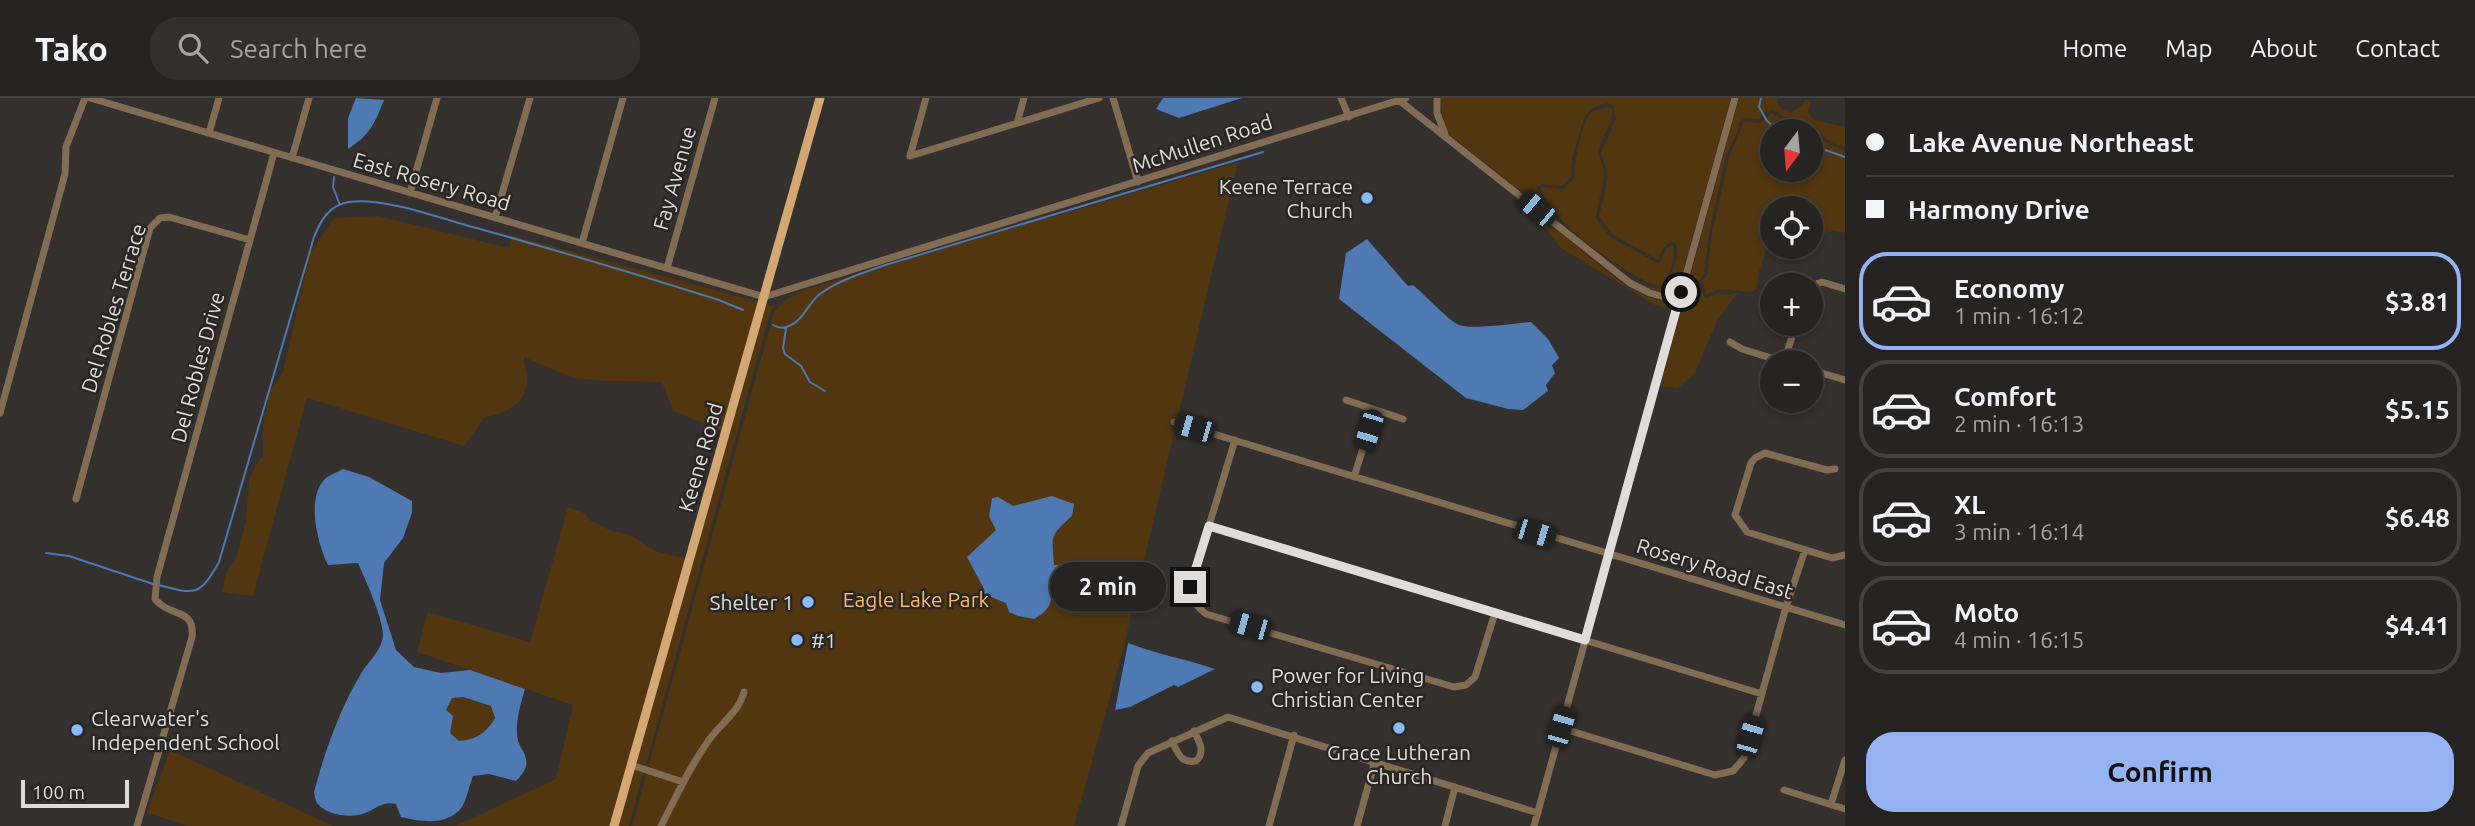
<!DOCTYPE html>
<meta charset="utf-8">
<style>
body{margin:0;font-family:Ubuntu,sans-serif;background:#32302f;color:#f1f3f6;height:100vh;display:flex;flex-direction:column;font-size:26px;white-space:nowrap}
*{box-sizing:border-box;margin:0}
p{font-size:23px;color:#a4a4a5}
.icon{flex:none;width:38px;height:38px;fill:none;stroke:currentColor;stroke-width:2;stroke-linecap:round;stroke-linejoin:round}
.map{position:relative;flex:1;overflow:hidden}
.sheet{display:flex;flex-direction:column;background:#262422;width:630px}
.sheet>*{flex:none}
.guide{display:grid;align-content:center;height:154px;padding:0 21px;background:#262422}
.needle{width:46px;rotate:196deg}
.tools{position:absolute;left:1760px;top:21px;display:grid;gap:14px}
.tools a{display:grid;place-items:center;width:63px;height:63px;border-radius:50%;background:#262422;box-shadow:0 4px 10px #0003,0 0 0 2px #424140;font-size:35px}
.scale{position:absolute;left:21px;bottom:18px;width:108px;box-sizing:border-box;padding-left:7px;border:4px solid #dedddb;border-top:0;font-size:19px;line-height:24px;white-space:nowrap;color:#dedddb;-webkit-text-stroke:5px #292623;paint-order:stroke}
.end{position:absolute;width:32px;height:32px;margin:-16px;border:9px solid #dedddb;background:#111;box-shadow:0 0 0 4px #111}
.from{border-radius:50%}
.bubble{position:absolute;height:49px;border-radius:24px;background:#262422;box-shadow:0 4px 10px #0003,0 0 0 2px #424140;font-size:23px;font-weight:600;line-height:49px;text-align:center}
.car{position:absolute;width:21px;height:42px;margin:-21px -10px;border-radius:9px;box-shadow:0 0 5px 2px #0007;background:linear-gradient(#222 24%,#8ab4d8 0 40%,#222 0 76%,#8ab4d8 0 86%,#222 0)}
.guide b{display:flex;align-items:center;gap:24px;height:66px;font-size:26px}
.guide b+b{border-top:2px solid #424140}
.guide i{width:18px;height:18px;background:#f1f3f6}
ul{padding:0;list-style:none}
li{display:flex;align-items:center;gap:21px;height:98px;margin:0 14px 10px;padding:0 7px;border:4px solid #424140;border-radius:28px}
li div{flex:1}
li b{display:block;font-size:26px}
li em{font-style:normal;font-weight:600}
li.active{border-color:#95b2f1}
li>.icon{width:63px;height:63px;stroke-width:1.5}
.cta{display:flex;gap:14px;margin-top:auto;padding:14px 21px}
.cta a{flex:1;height:80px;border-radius:28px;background:#95b2f1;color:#111;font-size:28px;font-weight:600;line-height:80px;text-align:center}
header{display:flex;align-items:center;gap:42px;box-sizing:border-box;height:98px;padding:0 35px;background:#262422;border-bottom:2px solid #424140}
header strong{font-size:33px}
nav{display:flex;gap:38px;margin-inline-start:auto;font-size:24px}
.search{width:490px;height:63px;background:#32302f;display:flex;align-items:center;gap:18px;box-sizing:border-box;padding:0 24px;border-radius:28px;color:#a4a4a5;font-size:26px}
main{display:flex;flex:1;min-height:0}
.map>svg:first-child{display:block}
.green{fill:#513610}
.water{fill:#4e79b2;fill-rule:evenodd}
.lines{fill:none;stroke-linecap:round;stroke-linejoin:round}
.stream{stroke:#4e79b2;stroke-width:2}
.minor{stroke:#826d54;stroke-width:7}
.major{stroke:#d3a873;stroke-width:9}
.route{stroke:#dedddb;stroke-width:9}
.poi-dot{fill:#89bafc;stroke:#292623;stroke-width:2.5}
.labels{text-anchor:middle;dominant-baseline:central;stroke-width:5;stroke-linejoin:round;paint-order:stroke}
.street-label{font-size:21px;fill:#dedddb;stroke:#292623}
.poi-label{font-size:21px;fill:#dedddb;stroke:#292623;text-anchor:start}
.park-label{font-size:21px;fill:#fcb95f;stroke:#292623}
</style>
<header>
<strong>Tako</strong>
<div class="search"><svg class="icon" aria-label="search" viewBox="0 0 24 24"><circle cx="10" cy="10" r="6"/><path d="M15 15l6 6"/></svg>Search here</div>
<nav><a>Home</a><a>Map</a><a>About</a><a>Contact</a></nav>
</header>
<main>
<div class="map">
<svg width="1845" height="728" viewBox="0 0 1845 728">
<rect width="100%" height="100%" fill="#33302d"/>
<!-- green -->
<path class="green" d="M1440 0H1731L1676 198C1657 193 1639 188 1623 175 1635 184 1651 194 1666 188L1678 159 1676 146 1671 144 1663 150 1658 162 1612 136 1599 118 1606 89 1607 73 1601 55 1616 21 1613 7 1606 5 1592 10 1584 20 1572 61 1571 79 1562 88 1541 86 1537 90 1542 103 1556 121 1450 37 1443 24Z
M1739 0H1778L1777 4 1782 12 1791 15 1802 7 1806 1 1811 4 1808 14 1814 22 1845 29V49L1832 45 1821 37 1806 31 1800 24 1785 20 1773 12 1766 13 1759 22 1745 20 1739 24 1738 33 1726 58 1709 135 1704 175 1699 184 1703 198 1707 200 1718 195 1723 197 1738 195 1718 221 1695 275 1678 290 1660 288Z
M1607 9 1612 10C1614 28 1601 36 1599 53 1598 61 1604 66 1604 74 1603 90 1598 104 1596 120L1610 139 1659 166 1666 151 1673 147C1676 160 1670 172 1665 185L1658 188C1630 180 1542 119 1541 89L1563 91 1575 80C1573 69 1582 21 1591 14 1594 12 1603 11 1607 9Z
M1771 15C1781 22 1797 25 1804 33H1773V72H1811V37L1845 53V135L1834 133 1811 137V110H1773V143L1766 152 1759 174 1757 190 1752 194 1718 191 1706 197 1702 183 1707 177 1712 135 1729 59 1744 23 1760 25Z
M1238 64 1123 552 1074 728H632L774 214 785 202 807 191 1034 124 1038 121 1052 119Z
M1526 107 1627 189 1648 199 1674 206 1673 212 1655 207 1561 150Z
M379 118 509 150 511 137 759 204 722 333 673 313 662 284 608 283 573 280 524 259C524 266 527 274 527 281 527 306 507 315 485 319L464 348 307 300 253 498 222 494 226 476 237 457 246 423 249 382 260 360H263V327L269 295 283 274 310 155 334 120Z
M766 206 772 208 777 206 771 213 766 229 646 667 636 664Z
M568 409 584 415 591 423 610 432 632 438 656 453 686 461 610 728H455L556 681 573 607 417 554 428 514 530 544Z
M463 599 491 608 495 620C487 634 476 642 459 643L450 635 453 618 446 613 452 600Z
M170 652 333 728H189L147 715Z
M634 672 643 675 629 728H618Z"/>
<!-- water -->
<path class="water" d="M356 0 384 2C375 25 370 37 348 51V20Z
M1163 0H1242L1179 20 1156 11Z
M1367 141 1408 188 1413 187C1424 196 1448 222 1459 227 1470 232 1516 225 1531 224L1548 241 1559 260 1552 267 1555 275 1546 287 1548 293 1523 312 1508 311 1466 300 1339 201 1346 155Z
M343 371 369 379 412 403V415L403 440 384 465 380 502 396 552 414 569 441 575 470 572 525 591C521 605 516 621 517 636 517 654 539 660 516 683L489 676 473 678C469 688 467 701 462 709 448 728 422 724 401 719L396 706C382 703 377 711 365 715 351 721 326 717 317 705 315 702 315 698 314 694 325 653 340 610 362 574 369 563 383 550 383 537 382 517 366 484 358 465L328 467C318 447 306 401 324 382 328 377 336 375 343 371ZM463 599 491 608 495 620C487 634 476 642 459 643L450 635 453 618 446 612 452 600Z
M1052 398 1074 406 1072 418C1049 439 1052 436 1054 467H1075L1077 469 1076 473 1058 477 1053 481C1051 501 1055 509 1034 521L1018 518 1009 514 1006 505 984 496 983 489 967 459 996 432 989 418 992 400 998 399 1013 408Z
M1128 545C1156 556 1186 561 1215 571L1178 589 1174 587 1130 609 1115 612Z"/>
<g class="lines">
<!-- stream -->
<path class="stream" d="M1761 0 1759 9 1767 23 1779 33
M1811 47 1845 59
M334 79 333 89 340 107
M773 227C778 230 783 231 789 228 803 223 808 205 820 196 839 182 861 176 882 168L1263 54
M786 231 783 250 785 256 801 268 810 284 825 293
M46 455 69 458 153 486
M159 487C195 497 200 498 219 464L314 139C321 122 329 107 349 104 382 99 437 119 469 128 553 151 636 176 719 202L743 212"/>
<!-- minor -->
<path class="minor" d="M90 0 764 199 1406 0
M1113 0 1138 84
M1341 0 1349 19
M1437 0V15L1445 36
M1400 3 1630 185 1650 195 1679 203
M1017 25 1024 0
M209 35 219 0
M910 58 1099 0
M910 58 926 0
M292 60 309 0
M410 95 437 0
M495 120 530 0
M582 145 623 0
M667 170 715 0
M1811 188 1822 184 1845 191
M1730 244 1742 251 1784 264 1796 226
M1811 272 1845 282
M1346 302 1403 321
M0 315 65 76 66 49 85 0
M1174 324 1845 527
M1235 342 1190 490C1192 502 1196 508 1206 516L1454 589 1466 587 1475 579 1495 515
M1835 371 1827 372 1765 355 1755 360 1751 365 1735 417 1747 434 1832 460 1845 457
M1354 379 1375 312
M76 401 150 130 160 120 169 119 250 142
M1209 428 1762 596
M1561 630 1715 677 1733 673 1744 660 1786 509 1805 452
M1172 643C1178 655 1181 666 1196 663 1206 654 1199 643 1194 633
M631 667 683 684
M1784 692 1845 711
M1831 706 1845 662
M137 728 192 539C195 509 170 520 155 501L157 479 274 55
M661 728C676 699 690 668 709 642 721 625 739 614 744 594
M1121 728 1138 668 1148 655 1228 619 1538 715
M1269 728 1294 637
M1357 728 1375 663
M1445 728 1455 689
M1534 728 1735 0"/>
<!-- major -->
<path class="major" d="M614 728 820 0"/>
</g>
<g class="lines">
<!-- route -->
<path class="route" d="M1190 489 1209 428 1585 542 1681 194"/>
</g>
<!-- markers -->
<g class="poi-dot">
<circle cx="1367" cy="100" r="7"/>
<circle cx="808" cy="504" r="7"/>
<circle cx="797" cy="542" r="7"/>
<circle cx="1257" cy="589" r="7"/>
<circle cx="1399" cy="630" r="7"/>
<circle cx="77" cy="632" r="7"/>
</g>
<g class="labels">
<!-- street labels -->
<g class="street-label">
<text transform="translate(1202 45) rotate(-18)">McMullen Road</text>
<text transform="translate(674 80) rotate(-74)">Fay Avenue</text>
<text transform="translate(432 83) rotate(16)">East Rosery Road</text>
<text transform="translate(113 210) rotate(-73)">Del Robles Terrace</text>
<text transform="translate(197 269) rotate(-75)">Del Robles Drive</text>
<text transform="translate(700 359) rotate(-74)">Keene Road</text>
<text transform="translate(1715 470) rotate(17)">Rosery Road East</text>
</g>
<!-- poi labels -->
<g class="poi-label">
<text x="1353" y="88" text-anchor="end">Keene Terrace<tspan x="1353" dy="24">Church</tspan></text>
<text x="794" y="504" text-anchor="end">Shelter 1</text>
<text x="811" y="542">#1</text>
<text x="1271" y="577">Power for Living<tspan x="1271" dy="24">Christian Center</tspan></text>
<text x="91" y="620">Clearwater's<tspan x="91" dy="24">Independent School</tspan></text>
<text x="1399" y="654" text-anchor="middle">Grace Lutheran<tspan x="1399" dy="24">Church</tspan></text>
</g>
<!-- park labels -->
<g class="park-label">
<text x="916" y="501">Eagle Lake Park</text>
</g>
</g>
</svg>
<div class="tools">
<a><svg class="needle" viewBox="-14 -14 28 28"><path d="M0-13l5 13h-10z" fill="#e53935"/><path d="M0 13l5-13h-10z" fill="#a4a4a5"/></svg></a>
<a><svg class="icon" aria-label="locate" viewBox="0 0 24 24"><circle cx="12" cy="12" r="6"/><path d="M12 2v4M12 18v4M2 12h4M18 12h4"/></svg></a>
<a>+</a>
<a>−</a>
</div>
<div class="scale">100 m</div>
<i class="end from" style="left:1681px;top:194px"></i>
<i class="end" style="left:1190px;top:489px"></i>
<div class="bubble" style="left:1050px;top:464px;width:116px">2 min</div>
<i class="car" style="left:1537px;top:111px;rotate:310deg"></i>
<i class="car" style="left:1194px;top:330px;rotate:286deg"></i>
<i class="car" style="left:1369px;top:332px;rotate:197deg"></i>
<i class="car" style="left:1535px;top:435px;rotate:107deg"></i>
<i class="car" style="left:1250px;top:528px;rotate:286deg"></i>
<i class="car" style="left:1561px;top:629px;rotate:16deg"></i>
<i class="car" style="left:1750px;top:638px;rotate:16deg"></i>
</div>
<section class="sheet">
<div class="guide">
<b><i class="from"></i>Lake Avenue Northeast</b>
<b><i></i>Harmony Drive</b>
</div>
<ul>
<li class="active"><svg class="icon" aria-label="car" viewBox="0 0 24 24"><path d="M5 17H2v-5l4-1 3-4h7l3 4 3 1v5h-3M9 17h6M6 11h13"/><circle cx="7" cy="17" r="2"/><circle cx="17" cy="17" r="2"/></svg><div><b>Economy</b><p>1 min · 16:12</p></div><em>$3.81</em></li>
<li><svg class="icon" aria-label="car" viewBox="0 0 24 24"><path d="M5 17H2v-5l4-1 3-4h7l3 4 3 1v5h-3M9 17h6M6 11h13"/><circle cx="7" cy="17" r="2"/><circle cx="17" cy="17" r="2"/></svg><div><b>Comfort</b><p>2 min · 16:13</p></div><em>$5.15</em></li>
<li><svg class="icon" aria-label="car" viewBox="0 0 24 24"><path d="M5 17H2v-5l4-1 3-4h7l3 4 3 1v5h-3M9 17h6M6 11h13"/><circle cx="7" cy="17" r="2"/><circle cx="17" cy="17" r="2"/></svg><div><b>XL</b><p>3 min · 16:14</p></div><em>$6.48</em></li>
<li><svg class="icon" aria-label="car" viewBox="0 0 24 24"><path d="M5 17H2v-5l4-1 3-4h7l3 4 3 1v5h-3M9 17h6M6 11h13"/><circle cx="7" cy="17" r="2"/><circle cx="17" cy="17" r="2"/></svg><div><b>Moto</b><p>4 min · 16:15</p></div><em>$4.41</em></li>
</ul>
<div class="cta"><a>Confirm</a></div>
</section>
</main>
